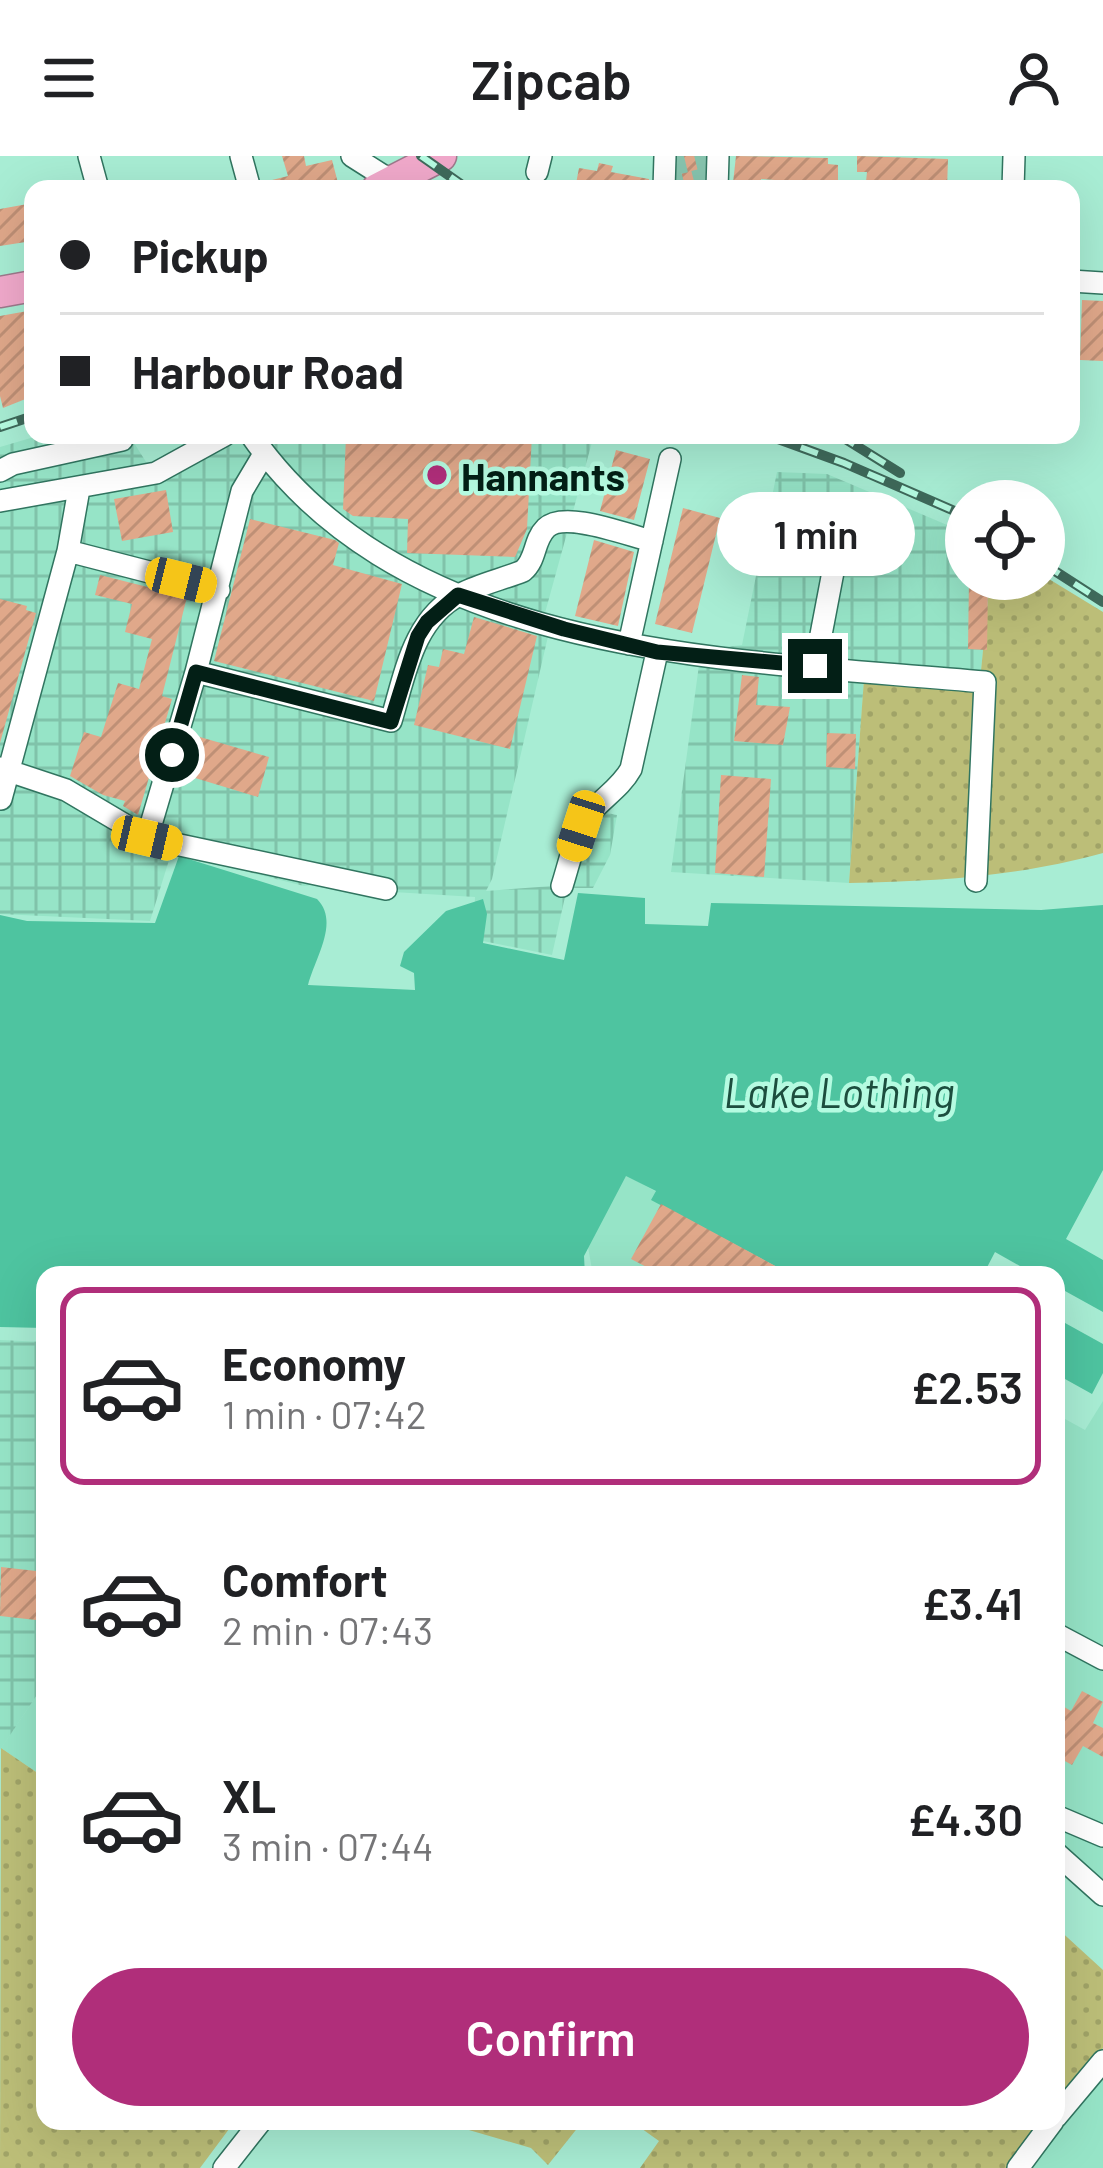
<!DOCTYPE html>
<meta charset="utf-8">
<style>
body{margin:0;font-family:Barlow,sans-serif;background:#f6f6f6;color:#202124;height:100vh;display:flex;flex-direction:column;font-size:45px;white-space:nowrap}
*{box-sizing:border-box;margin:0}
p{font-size:39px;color:#757577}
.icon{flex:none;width:66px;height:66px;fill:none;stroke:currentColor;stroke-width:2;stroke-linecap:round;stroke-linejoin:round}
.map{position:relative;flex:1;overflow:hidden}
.drawer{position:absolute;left:36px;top:1110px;width:1029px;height:864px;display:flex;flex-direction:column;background:#fff;border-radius:24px;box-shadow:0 12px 48px #0002}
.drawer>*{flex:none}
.banner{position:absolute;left:24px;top:24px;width:1056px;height:264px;border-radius:24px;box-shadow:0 12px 48px #0002;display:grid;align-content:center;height:264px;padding:0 36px;background:#fff}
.buttons{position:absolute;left:945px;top:324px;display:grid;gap:24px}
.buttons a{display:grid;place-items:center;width:120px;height:120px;border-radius:50%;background:#fff;box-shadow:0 12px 48px #0002;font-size:60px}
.end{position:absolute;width:54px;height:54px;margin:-27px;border:15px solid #031f16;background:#fff;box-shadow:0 0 0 6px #fff}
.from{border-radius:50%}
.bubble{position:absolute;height:84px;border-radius:42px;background:#fff;box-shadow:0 12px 48px #0002;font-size:39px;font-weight:600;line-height:84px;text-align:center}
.car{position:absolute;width:36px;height:72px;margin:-36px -18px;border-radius:15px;box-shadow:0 0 9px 3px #0007;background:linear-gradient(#f5c518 24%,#345 0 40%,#f5c518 0 76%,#345 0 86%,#f5c518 0)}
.banner b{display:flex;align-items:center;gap:42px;height:114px;font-size:45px}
.banner b+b{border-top:3px solid #e0e0e0}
.banner i{width:30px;height:30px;background:#202124}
ul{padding:21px 0 0;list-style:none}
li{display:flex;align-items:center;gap:36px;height:198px;margin:0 24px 18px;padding:0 12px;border:6px solid transparent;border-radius:24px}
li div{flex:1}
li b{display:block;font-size:45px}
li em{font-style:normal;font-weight:600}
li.active{border-color:#b02e7a}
li>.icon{width:108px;height:108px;stroke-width:1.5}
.button{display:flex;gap:24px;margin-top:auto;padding:24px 36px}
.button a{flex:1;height:138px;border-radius:72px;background:#b02e7a;color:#fff;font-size:48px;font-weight:600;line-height:138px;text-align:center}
header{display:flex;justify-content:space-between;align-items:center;height:156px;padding:0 36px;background:#fff;font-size:54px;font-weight:600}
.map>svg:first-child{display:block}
.built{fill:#96e4c7}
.industrial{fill:url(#industrial-grid)}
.grass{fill:url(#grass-dots)}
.water{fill:#4ec4a0}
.building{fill:url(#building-hatch)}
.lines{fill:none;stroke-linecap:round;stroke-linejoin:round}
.minor-tunnel{stroke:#87c4ae;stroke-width:21;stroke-dasharray:21 10;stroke-linecap:butt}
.minor-casing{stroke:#317560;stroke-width:24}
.highway-casing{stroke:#9e798c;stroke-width:33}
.minor{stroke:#fff;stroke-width:21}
.highway{stroke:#f1a9cb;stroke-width:30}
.rail-casing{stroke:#3f6a5b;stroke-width:10}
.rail{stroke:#b5fbe1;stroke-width:6;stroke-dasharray:18;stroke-linecap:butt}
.route{stroke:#031f16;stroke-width:15}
.poi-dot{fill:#b02e7a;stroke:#b5fbe1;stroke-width:4.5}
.labels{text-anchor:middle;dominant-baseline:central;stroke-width:9;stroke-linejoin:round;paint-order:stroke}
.poi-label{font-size:39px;font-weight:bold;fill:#031f16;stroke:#b5fbe1;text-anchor:start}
.water-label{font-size:42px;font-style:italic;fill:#1c4e3e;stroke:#b5fbe1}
</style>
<header><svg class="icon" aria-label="menu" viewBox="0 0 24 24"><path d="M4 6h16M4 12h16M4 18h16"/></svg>Zipcab<svg class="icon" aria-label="person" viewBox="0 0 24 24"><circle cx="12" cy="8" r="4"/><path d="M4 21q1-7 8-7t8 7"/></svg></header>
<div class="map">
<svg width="1103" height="2012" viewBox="0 0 1103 2012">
<defs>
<pattern id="industrial-grid" width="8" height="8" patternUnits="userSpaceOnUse" patternTransform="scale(3)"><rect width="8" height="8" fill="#96e4c7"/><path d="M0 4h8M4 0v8" fill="none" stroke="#80c3aa"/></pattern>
<pattern id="grass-dots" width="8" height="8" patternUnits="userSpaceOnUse" patternTransform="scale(3)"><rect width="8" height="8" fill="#bcbe78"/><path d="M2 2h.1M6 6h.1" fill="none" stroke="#a0a367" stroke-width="1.8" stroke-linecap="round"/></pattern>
<pattern id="building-hatch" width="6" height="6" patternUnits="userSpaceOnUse" patternTransform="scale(3)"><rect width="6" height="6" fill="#e0a88a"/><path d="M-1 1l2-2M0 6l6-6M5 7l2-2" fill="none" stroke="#bf9076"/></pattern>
</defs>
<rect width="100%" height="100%" fill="#a8edd4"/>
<!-- built -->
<path class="built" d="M626 1019 806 1119H593L588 1091Z
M1103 1245V1743L1056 1701V1258L1085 1274Z
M45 1527V1622L1 1592Z
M1103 1892V2012H1009Z"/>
<!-- industrial -->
<path class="industrial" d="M41 279H129L148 309 202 279H594L545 457 549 476 492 723 486 735 553 730 593 654 617 659 610 699 593 732H567L552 799 473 783 475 741 377 735 334 726 304 730 175 698 170 701 150 765 0 758V291Z
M777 316 827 318 966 377V423H990L979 535 864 524 849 727 671 716 701 494 742 489Z
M0 1184 45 1186V1527L0 1594Z"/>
<!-- grass -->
<path class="grass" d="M1044 420 1103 456V697C1015 721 940 725 849 727L864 523 979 535 990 423H1044Z
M1 1592 45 1622V1965H235L200 2012H0Z
M1056 1771 1103 1814V1892L1056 1952Z
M438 1965H583L548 2009 531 1992Z
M631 1965H1046L1009 2012H640L659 1985Z"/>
<!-- water -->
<path class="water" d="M179 700 317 743C340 766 315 802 308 829L415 834 414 817 400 810 404 796 446 755 483 743 487 758 483 787 564 804 578 737 645 742V768L708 770 711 747 1041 754 1103 749V1014L1066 1083 1103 1104V1156L1056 1130V1119H1036L995 1096 983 1119H792L651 1044 656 1035 626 1020 584 1100 585 1119H45V1172L0 1171V759L27 765 155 767Z
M1056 1162 1103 1188V1217L1092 1238 1056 1218Z"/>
<!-- building -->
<path class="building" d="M282 0H304L306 10 332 4 338 27 313 33H265L264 26 288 20Z
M680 0H702V33H683Z
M736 0 828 2V8L838 9V33H812V27L761 23V29L733 27Z
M857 0 948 3 947 33 866 26 867 16H857Z
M599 7 613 10 611 16 649 23V33H575L579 12 597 15Z
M33 47 32 85 0 90V53Z
M1082 144 1103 145V205L1080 204Z
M33 154V240L3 252 0 240V160Z
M346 279H532L527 373 515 401 407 397 408 363 353 360 343 353Z
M616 294 650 303 634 364 600 355Z
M166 334 173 376 122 385 114 343Z
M683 352 720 362 692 477 655 468Z
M250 363 335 384 339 387 333 409 402 428 374 545 214 505Z
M594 384 634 396 618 470 575 460Z
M100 419 187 441 162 540 172 543 138 659 123 650 125 645 103 639 70 620 84 576 101 581 118 527 139 533 152 483 125 476 132 448 95 439Z
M969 423 988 431 987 494 968 493Z
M0 443 27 450 26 454 36 457 0 587Z
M474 461 537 480 510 593 414 569 428 509 439 511 443 493 464 498Z
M742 519 759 521 756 549 790 551 783 589 734 585Z
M827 577 856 578 855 613 826 611Z
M193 579 269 601 258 641 182 618Z
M721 619 771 623 764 721 715 717Z
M661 1048 792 1119H662L631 1103Z
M1 1411 45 1416V1465L0 1460Z
M1082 1535 1103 1546 1093 1567 1103 1572V1601L1083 1590 1072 1609 1056 1600V1546L1071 1555Z"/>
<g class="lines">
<!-- minor-tunnel -->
<path class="minor-tunnel" d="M665 11 710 0
M664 33 718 19"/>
<!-- minor casing -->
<g class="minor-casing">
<path id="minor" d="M89 0 98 33
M241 0 250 33
M352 0 393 26 391 33
M537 16 541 0
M664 33 665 0
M717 33 718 0
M1013 33 1014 0
M1071 125 1103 127
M251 279C409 505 738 503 985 526L976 725
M264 298 242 335 196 516 391 565C405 519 413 462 461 438 480 428 503 423 523 415 537 403 533 385 546 372 564 354 627 379 652 385
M0 315 13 308 122 284
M0 345 156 317 225 279
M68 395 219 434
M629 488 670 303
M815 510 837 395
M0 612 66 634 147 682 386 733
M1 643 68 395 79 333
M147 682 196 516
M562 730C570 705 575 677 591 656 604 641 621 631 631 613L657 496
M1056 1478 1103 1503
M1056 1660 1103 1680
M1056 1697 1103 1739
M1056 1961 1103 1905
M224 2012 261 1965
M1018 2012 1053 1965"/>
</g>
<!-- highway casing -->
<g class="highway-casing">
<path id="highway" d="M377 33 441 0
M0 136 33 130"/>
</g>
<!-- minor -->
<use href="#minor" class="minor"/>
<!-- highway -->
<use href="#highway" class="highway"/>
<!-- rail casing -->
<g class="rail-casing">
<path id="rail" d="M421 0 468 33
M0 271 33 260
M767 279 844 307 966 360
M839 279 900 317
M1044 408 1103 446"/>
</g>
<!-- rail -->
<use href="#rail" class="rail"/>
</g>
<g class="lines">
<!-- route -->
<path class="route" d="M172 599 196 516 391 566 418 480 427 466 458 439 564 473 657 496 815 510"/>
</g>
<!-- markers -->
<circle class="poi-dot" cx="437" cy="319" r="12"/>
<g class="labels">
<!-- poi labels -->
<g class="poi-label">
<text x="461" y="319">Hannants</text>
</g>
<!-- water labels -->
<g class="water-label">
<text x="839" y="935">Lake Lothing</text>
</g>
</g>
</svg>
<div class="buttons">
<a><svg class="icon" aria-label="locate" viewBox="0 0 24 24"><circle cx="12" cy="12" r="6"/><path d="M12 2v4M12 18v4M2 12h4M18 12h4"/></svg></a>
</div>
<i class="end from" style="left:172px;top:599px"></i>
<i class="end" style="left:815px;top:510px"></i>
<div class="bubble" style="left:717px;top:336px;width:198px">1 min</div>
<i class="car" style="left:181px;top:424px;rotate:104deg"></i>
<i class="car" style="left:581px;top:670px;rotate:198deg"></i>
<i class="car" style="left:147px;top:682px;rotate:103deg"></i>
<div class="banner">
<b><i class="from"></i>Pickup</b>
<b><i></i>Harbour Road</b>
</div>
<section class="drawer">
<ul>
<li class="active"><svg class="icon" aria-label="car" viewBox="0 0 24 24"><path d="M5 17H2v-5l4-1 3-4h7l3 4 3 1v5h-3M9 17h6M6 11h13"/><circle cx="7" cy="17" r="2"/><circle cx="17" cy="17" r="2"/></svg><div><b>Economy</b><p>1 min · 07:42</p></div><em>£2.53</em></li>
<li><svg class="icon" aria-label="car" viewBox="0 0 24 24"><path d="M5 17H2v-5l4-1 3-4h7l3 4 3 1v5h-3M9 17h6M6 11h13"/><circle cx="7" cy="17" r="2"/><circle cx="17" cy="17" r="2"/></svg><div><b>Comfort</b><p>2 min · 07:43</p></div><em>£3.41</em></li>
<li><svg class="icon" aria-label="car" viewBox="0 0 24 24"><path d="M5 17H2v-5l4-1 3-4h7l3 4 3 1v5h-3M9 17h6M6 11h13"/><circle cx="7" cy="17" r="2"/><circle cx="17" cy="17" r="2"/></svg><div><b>XL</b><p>3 min · 07:44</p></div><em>£4.30</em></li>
</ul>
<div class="button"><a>Confirm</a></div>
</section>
</div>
